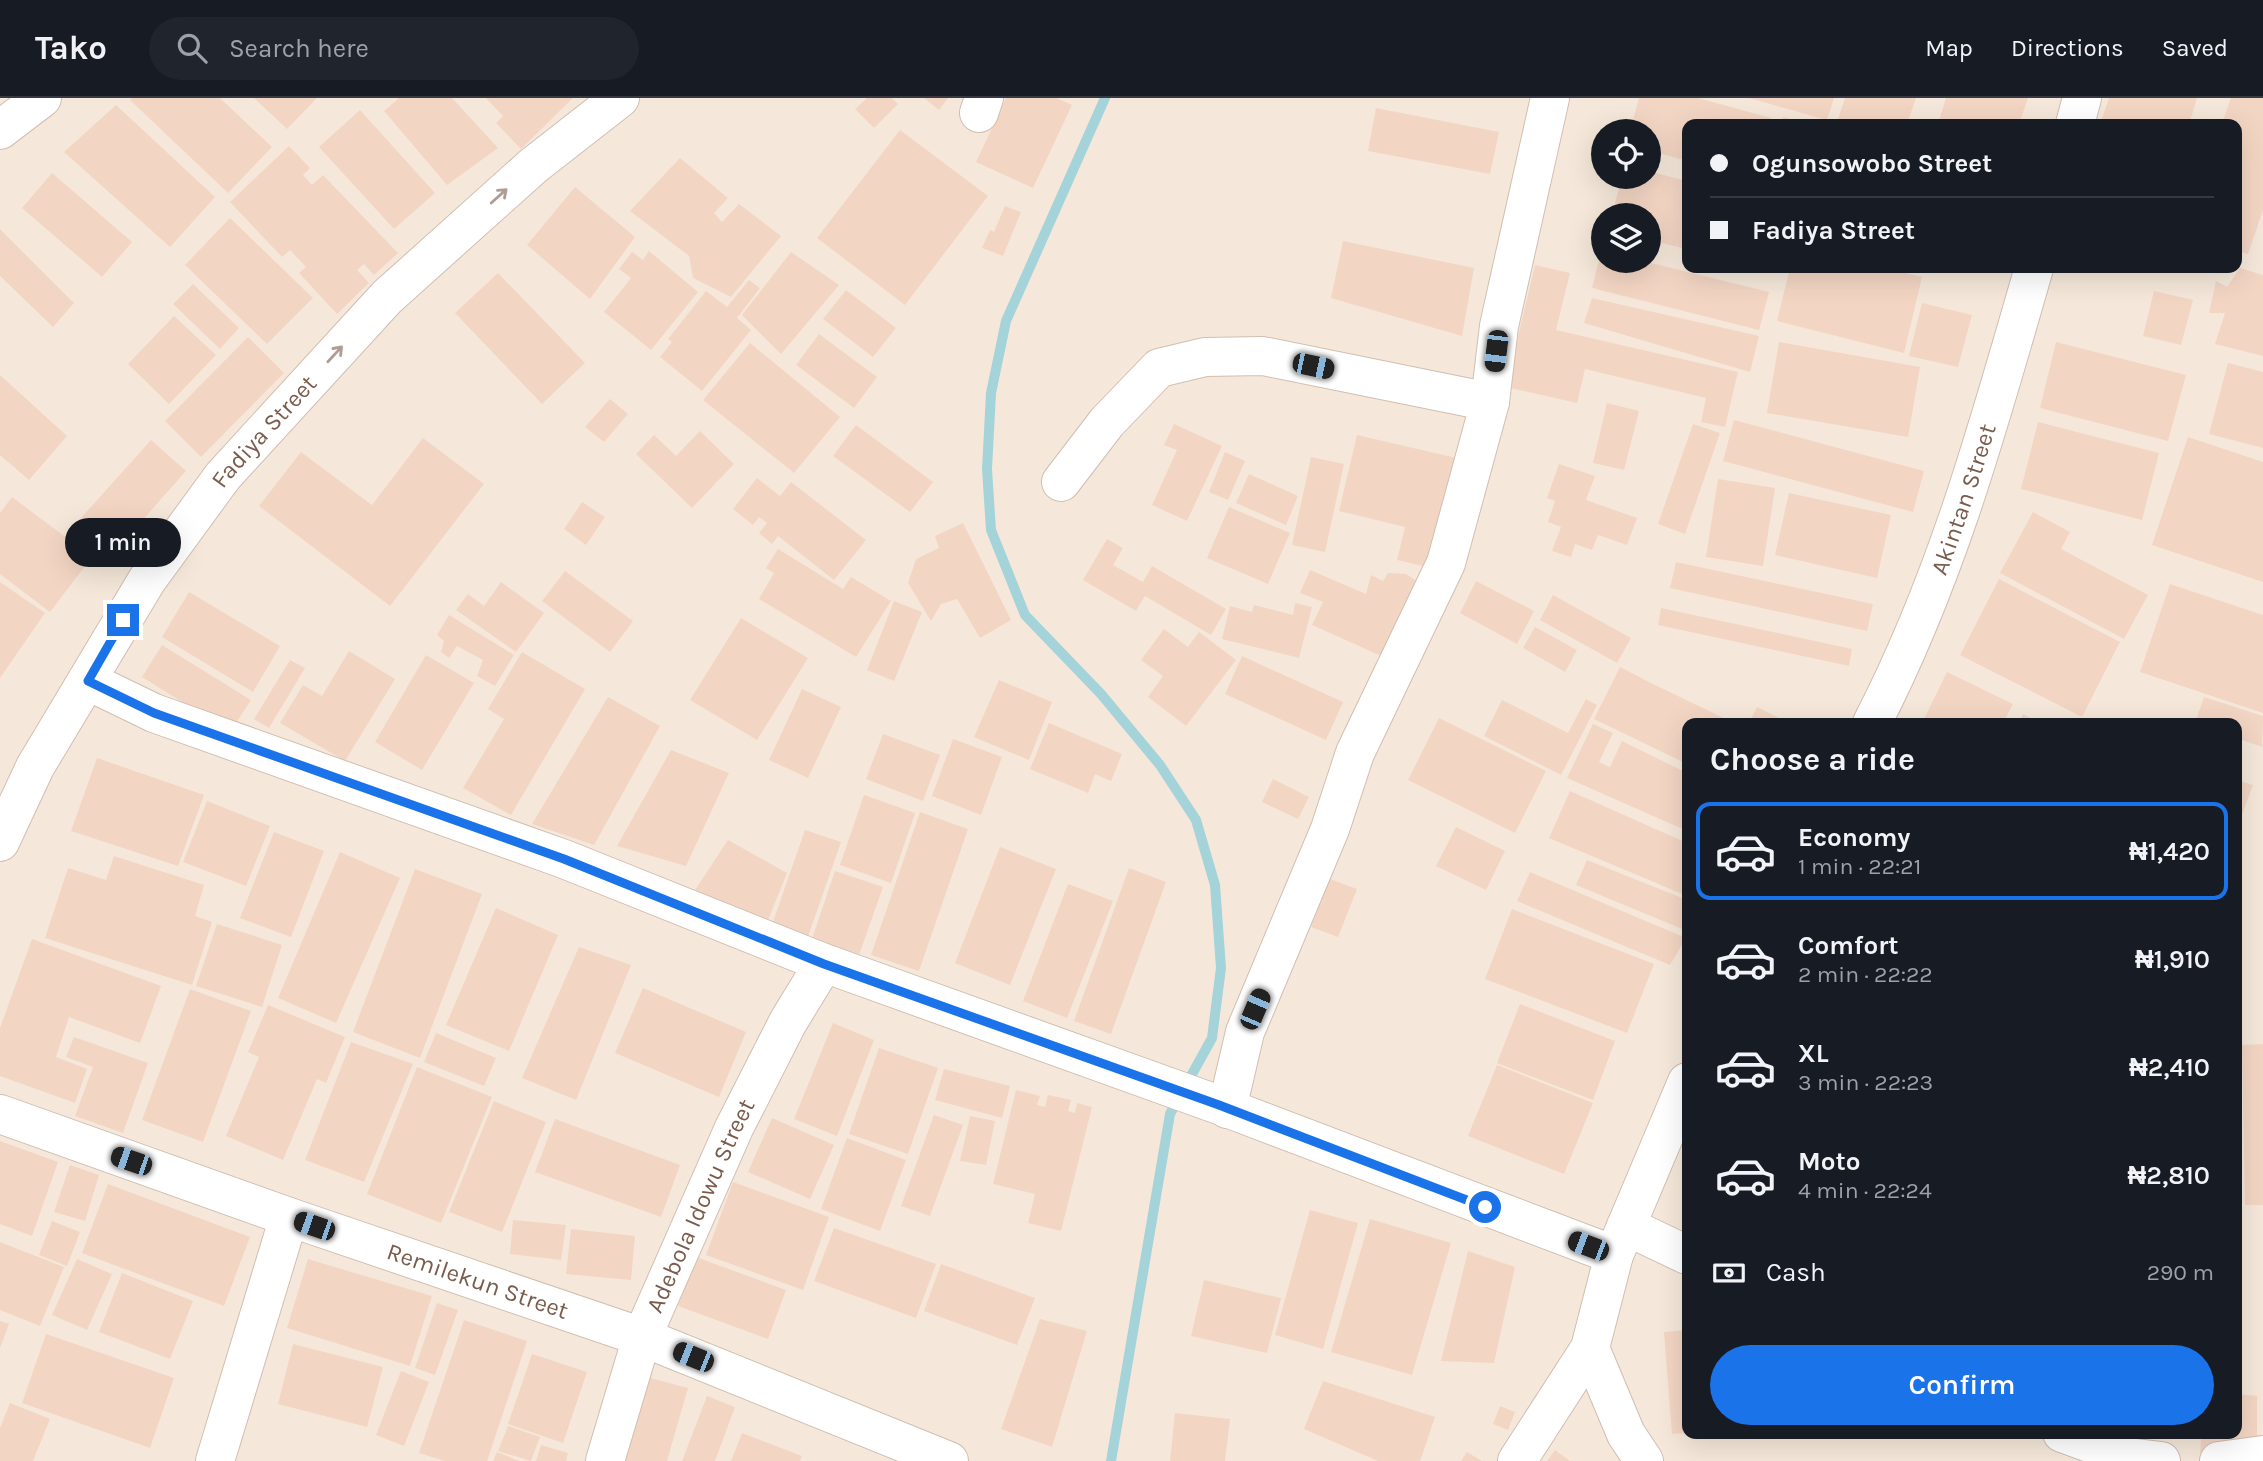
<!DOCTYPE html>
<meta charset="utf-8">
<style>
body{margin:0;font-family:Karla,sans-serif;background:#20242c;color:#f1f3f6;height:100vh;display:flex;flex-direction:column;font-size:26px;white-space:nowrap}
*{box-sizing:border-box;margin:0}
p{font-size:23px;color:#9ea1a6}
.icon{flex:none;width:38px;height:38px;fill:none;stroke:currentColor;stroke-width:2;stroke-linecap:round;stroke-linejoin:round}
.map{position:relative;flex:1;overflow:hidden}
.details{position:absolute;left:1682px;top:620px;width:560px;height:721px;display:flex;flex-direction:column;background:#171b24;border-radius:14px;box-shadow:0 7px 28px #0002}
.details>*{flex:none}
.guide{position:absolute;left:1682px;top:21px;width:560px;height:154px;border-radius:14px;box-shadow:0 7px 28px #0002;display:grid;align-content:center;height:154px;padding:0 28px;background:#171b24}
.controls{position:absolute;left:1591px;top:21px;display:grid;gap:14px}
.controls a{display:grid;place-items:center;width:70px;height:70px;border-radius:50%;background:#171b24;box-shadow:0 7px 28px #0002;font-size:35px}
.end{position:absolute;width:32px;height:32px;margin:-16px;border:9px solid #1a73e8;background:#fff;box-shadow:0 0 0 4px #fff}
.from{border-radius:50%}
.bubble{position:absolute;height:49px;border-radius:24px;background:#171b24;box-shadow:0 7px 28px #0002;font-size:23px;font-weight:600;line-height:49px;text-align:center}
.car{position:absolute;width:21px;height:42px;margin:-21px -10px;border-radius:9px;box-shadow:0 0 5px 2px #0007;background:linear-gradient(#222 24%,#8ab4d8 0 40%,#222 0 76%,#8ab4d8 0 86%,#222 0)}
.guide b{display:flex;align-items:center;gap:24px;height:66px;font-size:26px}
.guide b+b{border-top:2px solid #363941}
.guide i{width:18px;height:18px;background:#f1f3f6}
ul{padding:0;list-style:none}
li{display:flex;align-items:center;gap:21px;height:98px;margin:0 14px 10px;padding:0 14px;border:4px solid transparent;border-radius:14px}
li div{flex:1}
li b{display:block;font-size:26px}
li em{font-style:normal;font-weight:600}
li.selected{border-color:#1a73e8}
li>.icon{width:63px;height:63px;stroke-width:1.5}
h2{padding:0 28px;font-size:32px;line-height:84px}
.pay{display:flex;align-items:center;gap:18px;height:77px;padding:0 28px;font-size:26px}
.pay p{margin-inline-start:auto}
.button{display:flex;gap:14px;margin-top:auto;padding:14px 28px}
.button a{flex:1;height:80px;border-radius:42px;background:#1a73e8;color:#fff;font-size:28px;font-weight:600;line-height:80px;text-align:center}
header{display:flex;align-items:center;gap:42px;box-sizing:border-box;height:98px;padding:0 35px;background:#171b24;border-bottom:2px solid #363941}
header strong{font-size:33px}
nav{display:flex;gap:38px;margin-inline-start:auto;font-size:24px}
.search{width:490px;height:63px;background:#20242c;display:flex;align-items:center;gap:18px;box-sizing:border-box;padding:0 24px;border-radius:38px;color:#9ea1a6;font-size:26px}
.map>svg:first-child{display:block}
.residential{fill:#f5e8da;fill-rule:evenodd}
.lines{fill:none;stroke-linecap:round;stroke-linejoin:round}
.stream{stroke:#a5d3da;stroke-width:10}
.building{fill:#f3d5c3}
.minor-casing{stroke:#d1beb0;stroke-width:40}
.minor{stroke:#fff;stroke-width:38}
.oneway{stroke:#af9d94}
.route{stroke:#1a73e8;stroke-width:9}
.labels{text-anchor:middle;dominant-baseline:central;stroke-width:6;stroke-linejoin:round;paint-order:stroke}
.street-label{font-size:24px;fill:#7a5c4d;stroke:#fffaf3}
</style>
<header>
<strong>Tako</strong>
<div class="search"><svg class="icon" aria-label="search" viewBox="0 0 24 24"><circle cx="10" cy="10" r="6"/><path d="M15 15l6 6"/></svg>Search here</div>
<nav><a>Map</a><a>Directions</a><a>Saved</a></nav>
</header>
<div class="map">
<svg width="2263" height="1363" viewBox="0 0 2263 1363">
<rect width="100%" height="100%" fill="#fdf6ec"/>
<!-- residential -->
<path class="residential" d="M0 0H2263V1363H0ZM1687 26H2236V170H1687ZM1603 33H1648V79H1603ZM1603 117H1648V163H1603ZM1687 625H2236V1335H1687Z"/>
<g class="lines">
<!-- stream -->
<path class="stream" d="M1105 0 1006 223 991 295 987 371 991 432 1025 517 1101 596 1160 667 1196 722 1215 787 1221 870 1212 940 1170 1016 1111 1363"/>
</g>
<!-- building -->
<path class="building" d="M132 0H220L272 49 228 95 130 2Z
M254 0H317L287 31Z
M399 0H452L498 50 447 87 384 13Z
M486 0H573L521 51 496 25 503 18Z
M867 0H892L898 6 874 30 855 11Z
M924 0H948L939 12Z
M1006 0H1057L1072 7 1033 90 976 64Z
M1639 0H1698L1771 20 1770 26H1687V63L1648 52V33H1630Z
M1749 0H1834L1827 22Z
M1845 0H1916L1907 26H1856L1838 21Z
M1946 0H2028L2019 26H1938Z
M2109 0H2197L2189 26H2100Z
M2231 0H2263V112L2248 156 2236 153V26H2222Z
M116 7 215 99 170 149 64 54Z
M1376 10 1499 34 1490 76 1368 53Z
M360 12 435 95 394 131 319 49Z
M1783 19 1806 25V26H1781Z
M900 32 988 98 905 207 817 140Z
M289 48 310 70 303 77 312 87 323 77 398 155 374 177 364 166 357 172 369 185 337 216 299 175 306 169 290 152 282 159 230 104Z
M680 60 728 100 714 115 722 124 739 106 781 138 731 199 693 180 689 158 630 113Z
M1648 73 1687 83V151L1648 142V117H1612L1622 79H1648Z
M52 75 132 144 102 179 22 110Z
M575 89 635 139 590 201 527 147Z
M1005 108 1021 114 1003 158 982 150 990 132 994 134Z
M230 120 313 200 267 246 185 167Z
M0 131 74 205 53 229 0 178Z
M1343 143 1474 170 1462 238 1331 200Z
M1602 150 1603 163H1643L1769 194 1759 232 1592 190Z
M649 153 698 194 651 252 604 214 631 180 619 171 632 154 643 162Z
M791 154 839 187 781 256 742 217Z
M1535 167 1570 175 1556 232 1738 274 1725 329 1701 324 1706 300 1585 271 1577 305 1506 289Z
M1790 170H1885L1922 179 1904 255 1777 223Z
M2240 170 2263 177V258L2215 246 2225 215H2209L2216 183 2227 189Z
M498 175 585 265 542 306 455 215Z
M749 182 760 190 737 220 751 232 702 293 660 259 672 244 668 241 706 193 727 209Z
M193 186 239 230 220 251 173 206Z
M846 192 896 230 873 259 823 221Z
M2154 193 2193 202 2181 247 2143 238Z
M1592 200 1759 238 1750 274 1584 225Z
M1922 205 1972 217 1958 269 1909 258Z
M174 218 216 257 169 306 128 266Z
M819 236 877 279 854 310 796 267Z
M248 239 284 275 201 359 165 323Z
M1779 244 1920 269 1908 339 1767 315Z
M2056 244 2186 277 2168 343 2040 310Z
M750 245 840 319 794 375 703 302Z
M2228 265 2263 274V350L2209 336Z
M0 277 67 338 29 382 0 357Z
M610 301 628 316 604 344 585 329Z
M1607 305 1639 313 1624 372 1593 365Z
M1734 322 1924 373 1913 414 1723 363Z
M2038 324 2159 355 2142 422 2021 391Z
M1174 326 1222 348 1187 423 1152 407 1177 352 1164 347Z
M1693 326 1720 335 1685 436 1658 426Z
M856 327 933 384 910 414 833 358Z
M700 333 734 366 692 410 636 356 654 337 676 358Z
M1357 337 1461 361 1436 471 1397 462 1405 429 1339 413Z
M2188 339 2263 364V484L2152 447Z
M423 340 484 386 390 508 259 408 301 354 372 407Z
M151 342 186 373 107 462 72 430Z
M1225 354 1245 363 1228 402 1209 394Z
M1311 359 1344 366 1325 454 1292 447Z
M1559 366 1595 378 1586 402 1637 420 1627 447 1598 437 1592 452 1575 446 1571 459 1552 453 1561 429 1548 424 1555 403 1547 400Z
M1249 376 1298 398 1286 427 1236 405Z
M757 380 780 398 791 384 866 442 834 482 778 438 772 446 759 435 767 425 759 419 753 427 733 411Z
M1718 381 1775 390 1763 468 1706 459Z
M1789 395 1891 417 1877 480 1775 457Z
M12 399 92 459 50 514 0 476V415Z
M582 404 605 419 586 447 564 431Z
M1229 409 1290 435 1268 486 1207 460Z
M2033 414 2070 434 2061 451 2148 497 2124 541 2000 475Z
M963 425 1011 522 980 540 957 501 941 506 931 523 908 485 916 461 939 450 935 438Z
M1107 441 1123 450 1113 467 1143 484 1152 468 1226 511 1211 537 1145 498 1136 513 1083 482Z
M778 451 843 491 851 479 891 503 856 559 759 501 774 475 766 470Z
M1676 464 1873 506 1867 533 1670 490Z
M1310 472 1366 496 1371 477 1383 483 1388 475 1406 476 1420 485 1388 561 1312 527 1323 504 1300 495Z
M565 473 633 523 610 554 542 503Z
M1999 481 2120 544 2082 619 1960 557Z
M1476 483 1534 513 1517 546 1460 515Z
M0 484 45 515 0 580Z
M501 484 544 515 516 554 456 512 468 496 484 508Z
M2170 486 2263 517V615L2140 574Z
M189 494 280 548 253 594 162 539Z
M1553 497 1631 540 1617 565 1540 522Z
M894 503 922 514 894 583 867 572Z
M1295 505 1312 509 1299 560 1222 541 1230 508 1252 514 1254 507 1293 517Z
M1661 510 1852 551 1849 568 1658 527Z
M449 517 514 557 495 588 477 578 483 562 457 548 449 560 441 554 444 543 437 537Z
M741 520 808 560 757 642 690 602Z
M1535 529 1577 552 1565 574 1523 550Z
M1164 531 1188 549 1199 534 1236 562 1186 628 1148 599 1163 578 1141 562Z
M162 547 251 602 230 634 142 579Z
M349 553 395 581 345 663 280 625 303 587 322 598Z
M522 554 585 591 511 717 463 690 504 621 488 611Z
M426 557 474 585 422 672 375 644Z
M1242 558 1343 604 1326 642 1225 596Z
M290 562 305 570 269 630 254 621Z
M1620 569 1649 584 1734 625H1687V666L1594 621Z
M1947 574 2013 606 2003 625H1922Z
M999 582 1052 604 1029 662 974 639Z
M802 591 841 609 808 680 769 662Z
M608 599 660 628 594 747 532 726Z
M2204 599 2263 618 2262 649 2236 640V625H2195Z
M1586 601 1597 607 1561 677 1484 638 1502 602 1568 635Z
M1757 609 1789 625H1749Z
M2023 616 2040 625H2019Z
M1439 620 1546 673 1515 735 1408 682Z
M1049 625 1122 656 1111 683 1095 676 1088 695 1030 671Z
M1593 626 1613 635 1599 664 1610 669 1622 643 1687 675V733L1567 680Z
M883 636 940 657 923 703 866 681Z
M953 641 1002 659 981 717 932 698Z
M671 652 729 675 686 768 617 748Z
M97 660 204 697 178 768 71 733Z
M1273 681 1309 699 1298 721 1262 704Z
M2236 682 2253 687 2237 730H2236Z
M1570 693 1687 745V798L1549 740Z
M864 697 915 715 891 785 840 767Z
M207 703 270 728 246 788 183 764Z
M920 714 968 731 919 873 871 857Z
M1456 729 1505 753 1486 792 1436 768Z
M805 732 841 744 804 850 768 838Z
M274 734 324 753 291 839 240 820Z
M728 742 787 775 766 827 695 792Z
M1000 749 1056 771 1010 887 955 865Z
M340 754 400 780 336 925 278 900Z
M114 758 204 787 195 818 212 824 192 887 45 840 68 770 106 782Z
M1587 762 1687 802V833L1576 787Z
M1129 770 1166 784 1111 936 1074 923Z
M415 771 482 796 420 960 353 934Z
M835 773 883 789 859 857 812 841Z
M1530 774 1686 840 1670 867 1517 803Z
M1330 781 1357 791 1338 839 1311 829Z
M1068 786 1113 803 1067 920 1023 903Z
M496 810 558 837 509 953 446 927Z
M1512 811 1654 866 1627 935 1485 881Z
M217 826 282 847 262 909 196 888Z
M32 841 161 888 140 945 69 919 56 959 87 971 75 1005 0 978V930Z
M579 849 631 867 576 1002 522 980Z
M643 890 746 934 719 999 615 955Z
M190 891 251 913 203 1044 142 1022Z
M1520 906 1615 943 1593 1002 1497 965Z
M268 907 345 939 326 985 317 981 283 1062 226 1038 259 959 248 954Z
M833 925 874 942 837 1038 794 1021Z
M436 935 496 960 484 988 424 964Z
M74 939 148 965 123 1035 75 1018 93 969 66 959Z
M351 944 413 966 364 1084 305 1062Z
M2263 946V1107H2245L2242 947Z
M879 950 938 970 908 1056 849 1036Z
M1497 967 1593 1005 1564 1076 1468 1038Z
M417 969 492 999 441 1125 367 1096Z
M944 971 1010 988 1002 1020 935 1002Z
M1016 992 1040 998 1037 1007 1045 1009 1048 997 1071 1002 1068 1013 1075 1015 1077 1005 1092 1009 1061 1133 1028 1125 1035 1096 993 1086Z
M494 1003 546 1024 502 1134 449 1114Z
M934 1017 963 1027 930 1118 901 1108Z
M970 1018 995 1023 986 1067 960 1063Z
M772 1020 834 1047 810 1101 748 1074Z
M555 1021 680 1067 661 1119 535 1074Z
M847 1040 906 1062 880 1133 821 1111Z
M0 1043 58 1064 32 1138 0 1126Z
M70 1067 99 1077 85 1123 54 1114Z
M733 1084 829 1119 803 1192 706 1157Z
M108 1086 250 1139 224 1208 82 1155Z
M1310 1112 1358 1125 1323 1251 1275 1237Z
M1370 1121 1451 1145 1412 1277 1331 1254Z
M513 1122 566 1127 561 1162 510 1156Z
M52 1123 80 1134 67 1168 39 1157Z
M834 1130 936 1166 916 1220 814 1183Z
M571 1131 635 1138 631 1182 566 1176Z
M0 1144 64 1169 40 1228 0 1212Z
M1468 1153 1515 1169 1494 1265 1441 1263Z
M696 1159 786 1192 768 1241 678 1208Z
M77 1161 112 1176 87 1232 52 1217Z
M308 1161 432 1198 410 1268 287 1230Z
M941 1166 1035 1200 1017 1247 924 1213Z
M122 1175 193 1203 170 1261 99 1234Z
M1204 1182 1281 1200 1267 1255 1191 1238Z
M437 1205 458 1212 435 1277 415 1270Z
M1040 1221 1087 1233 1052 1349 1001 1331Z
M464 1222 527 1243 487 1363H445L419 1355Z
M0 1223 9 1226 0 1250Z
M1687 1232V1335L1672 1336 1664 1234Z
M46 1236 174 1280 150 1350 22 1305Z
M293 1246 383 1269 367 1329 278 1306Z
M532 1256 587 1274 563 1345 508 1326Z
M401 1273 429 1284 404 1348 376 1337Z
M639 1277 688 1290 667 1363H615Z
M1323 1283 1435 1319 1420 1363H1378L1304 1331Z
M2236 1296 2257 1298V1352L2200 1357 2201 1341H2212L2213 1335H2236Z
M707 1298 735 1309 715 1363H682Z
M10 1305 50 1321 33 1363H0V1330Z
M1500 1308 1515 1314 1508 1332 1493 1326Z
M1175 1315 1230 1321 1225 1363H1170Z
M508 1328 540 1339 531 1363 498 1353Z
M742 1335 802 1358 800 1363H731Z
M541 1347 568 1355 566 1363H536Z
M1555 1352 1570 1363H1547Z
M497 1354 519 1363H493Z
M1467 1354 1482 1363H1461Z"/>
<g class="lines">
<!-- minor casing -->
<g class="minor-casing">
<g id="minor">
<path d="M979 15 984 0"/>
<path d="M2075 26 2082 0"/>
<path d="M0 32 42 0"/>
<path d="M1061 384 1107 324 1159 270 1205 259 1263 258 1490 304"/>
<path d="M88 583 154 615 564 761 824 865 1219 1007 1614 1157"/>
<path id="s1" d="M1872 625C1947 480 1989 326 2034 170"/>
<path id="s2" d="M0 744 35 669 147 482 223 378 387 199 533 68 620 0"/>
<path d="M1227 1011 1245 934 1330 731 1355 655 1446 465 1490 304 1499 228 1550 0"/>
<path id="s3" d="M0 1016 289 1119 642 1239 949 1363"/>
<path d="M1626 1128 1687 1157"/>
<path d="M1590 1250 1626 1336 1644 1363"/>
<path d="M2062 1335 2128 1359 2161 1363"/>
<path d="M215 1363 289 1119"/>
<path id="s4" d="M605 1363 642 1239 734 1030 788 924 824 865"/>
<path d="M1517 1363 1590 1250 1614 1157 1687 984"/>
<path d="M2219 1363 2263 1357"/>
</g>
</g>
<!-- minor -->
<use href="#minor" class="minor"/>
</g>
<!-- one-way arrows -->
<defs><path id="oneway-shaft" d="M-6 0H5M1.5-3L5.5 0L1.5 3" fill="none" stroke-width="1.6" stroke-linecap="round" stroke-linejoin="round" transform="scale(1.75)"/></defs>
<g class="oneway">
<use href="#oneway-shaft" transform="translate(499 98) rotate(-42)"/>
<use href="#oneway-shaft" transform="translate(335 256) rotate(-47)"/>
</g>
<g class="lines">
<!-- route -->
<path class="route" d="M123 522 88 583 154 615 564 761 824 866 1219 1007 1485 1109"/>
</g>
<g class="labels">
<!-- street labels -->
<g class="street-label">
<text stroke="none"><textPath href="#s2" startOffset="490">Fadiya Street</textPath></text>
<text stroke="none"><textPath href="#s1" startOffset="242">Akintan Street</textPath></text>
<text stroke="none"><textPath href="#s4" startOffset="273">Adebola Idowu Street</textPath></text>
<text stroke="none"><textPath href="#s3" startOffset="506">Remilekun Street</textPath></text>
</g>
</g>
</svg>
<div class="controls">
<a><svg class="icon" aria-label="locate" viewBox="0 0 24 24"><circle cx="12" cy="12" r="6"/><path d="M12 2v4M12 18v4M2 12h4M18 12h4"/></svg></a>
<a><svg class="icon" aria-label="layers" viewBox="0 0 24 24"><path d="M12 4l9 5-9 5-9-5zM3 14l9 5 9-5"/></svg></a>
</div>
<i class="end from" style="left:1485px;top:1109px"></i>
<i class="end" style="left:123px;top:522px"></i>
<div class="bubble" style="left:65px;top:420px;width:116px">1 min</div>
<i class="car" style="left:1496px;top:253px;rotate:187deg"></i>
<i class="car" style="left:1313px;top:268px;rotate:102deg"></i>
<i class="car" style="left:1255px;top:911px;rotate:23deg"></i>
<i class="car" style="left:131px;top:1063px;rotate:289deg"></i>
<i class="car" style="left:314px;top:1128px;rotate:289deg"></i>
<i class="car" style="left:1588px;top:1148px;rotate:291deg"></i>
<i class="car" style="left:693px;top:1259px;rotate:292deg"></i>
<div class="guide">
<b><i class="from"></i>Ogunsowobo Street</b>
<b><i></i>Fadiya Street</b>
</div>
<section class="details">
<h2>Choose a ride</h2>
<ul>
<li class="selected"><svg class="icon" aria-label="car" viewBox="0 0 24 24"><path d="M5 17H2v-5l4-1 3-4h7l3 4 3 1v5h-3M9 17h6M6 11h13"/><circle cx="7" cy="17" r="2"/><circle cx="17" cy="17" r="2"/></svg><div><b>Economy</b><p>1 min · 22:21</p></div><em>₦1,420</em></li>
<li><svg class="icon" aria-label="car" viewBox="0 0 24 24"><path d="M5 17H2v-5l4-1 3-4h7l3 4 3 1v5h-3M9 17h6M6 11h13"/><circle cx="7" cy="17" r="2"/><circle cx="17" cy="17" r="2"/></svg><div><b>Comfort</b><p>2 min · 22:22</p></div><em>₦1,910</em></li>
<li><svg class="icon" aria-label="car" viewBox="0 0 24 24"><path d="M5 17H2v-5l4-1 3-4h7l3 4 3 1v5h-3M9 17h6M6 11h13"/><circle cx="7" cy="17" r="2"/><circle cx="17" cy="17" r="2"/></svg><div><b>XL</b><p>3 min · 22:23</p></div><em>₦2,410</em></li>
<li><svg class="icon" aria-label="car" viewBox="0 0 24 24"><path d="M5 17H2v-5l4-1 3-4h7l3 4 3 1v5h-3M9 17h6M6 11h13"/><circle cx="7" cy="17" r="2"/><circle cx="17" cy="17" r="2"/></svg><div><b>Moto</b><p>4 min · 22:24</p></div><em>₦2,810</em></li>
</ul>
<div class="pay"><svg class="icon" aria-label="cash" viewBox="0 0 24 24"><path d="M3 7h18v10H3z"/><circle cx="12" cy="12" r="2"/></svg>Cash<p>290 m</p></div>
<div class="button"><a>Confirm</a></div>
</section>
</div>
